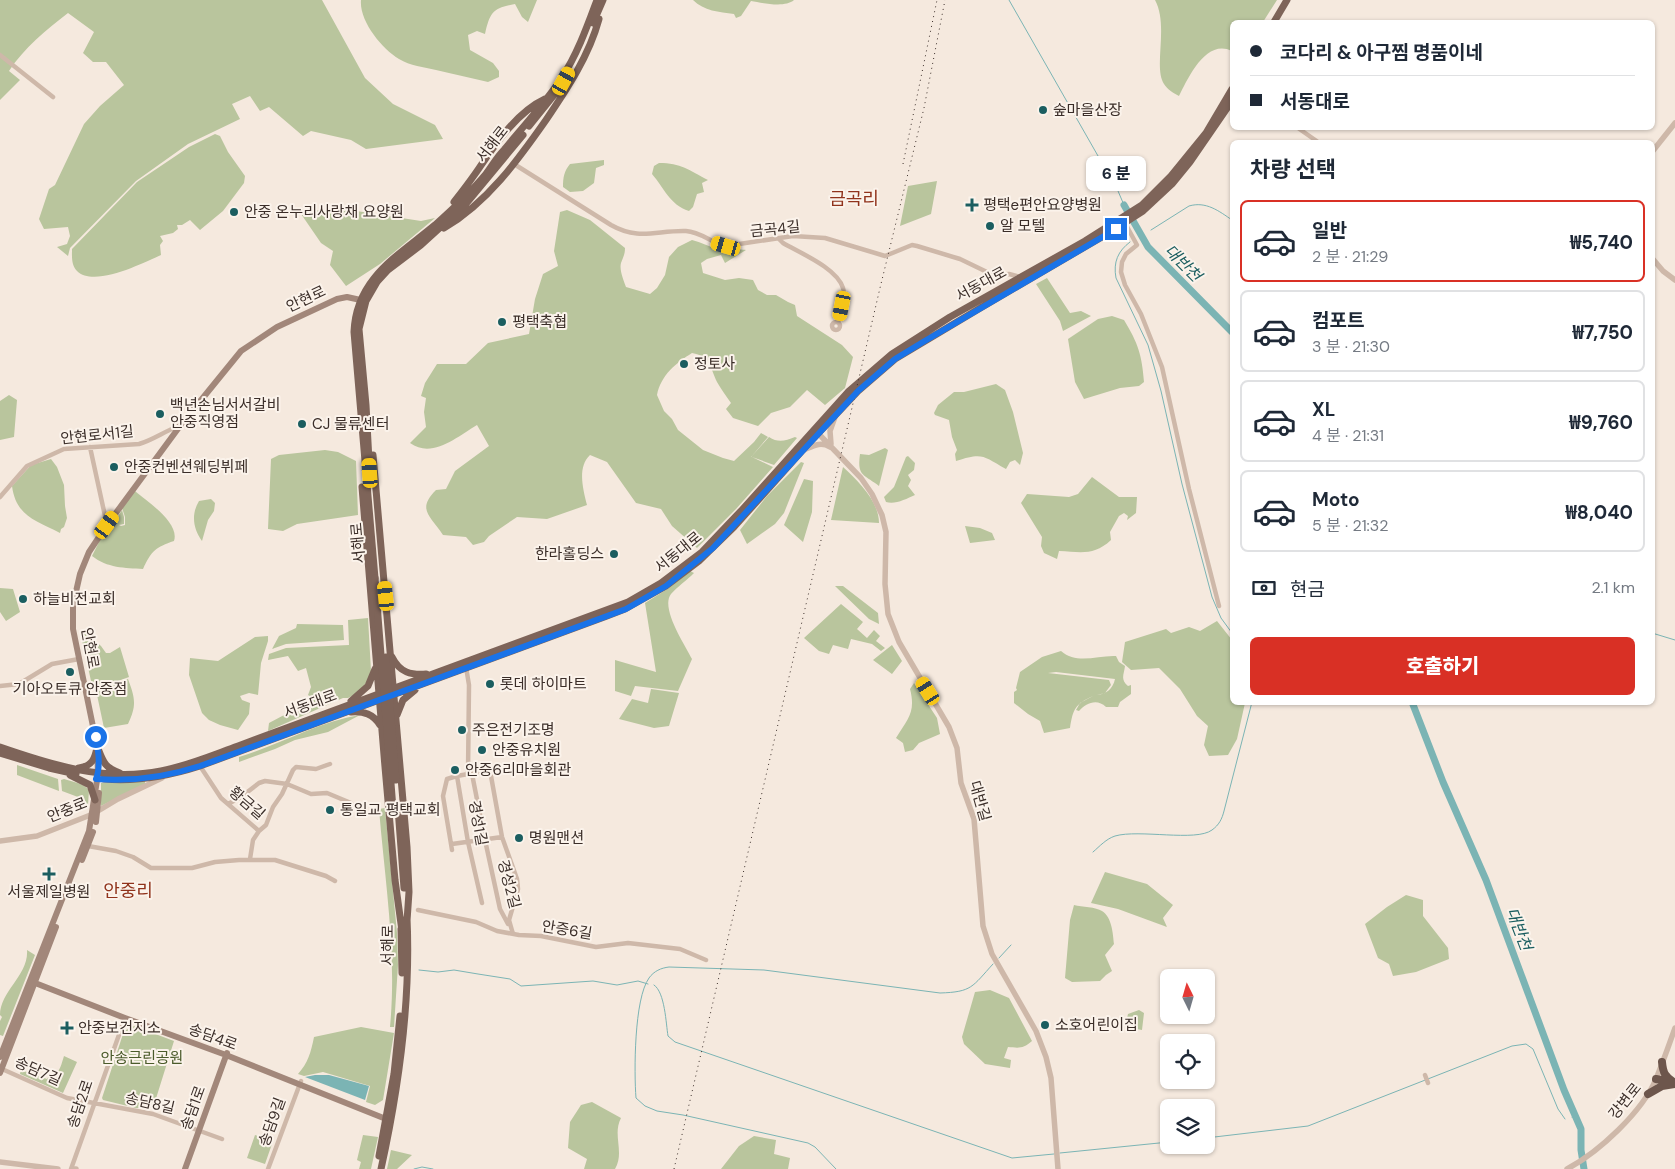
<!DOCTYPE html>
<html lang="ko">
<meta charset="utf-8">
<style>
body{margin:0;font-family:"DM Sans","Noto Sans KR",sans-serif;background:#f6f6f7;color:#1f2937;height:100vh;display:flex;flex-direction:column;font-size:19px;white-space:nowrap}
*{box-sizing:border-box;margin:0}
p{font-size:16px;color:#747a83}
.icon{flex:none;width:28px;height:28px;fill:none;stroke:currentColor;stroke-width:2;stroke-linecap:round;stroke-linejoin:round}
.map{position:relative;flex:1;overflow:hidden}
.side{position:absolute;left:1230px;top:140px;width:425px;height:565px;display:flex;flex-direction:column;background:#fff;border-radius:8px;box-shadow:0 1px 4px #0004}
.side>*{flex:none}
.banner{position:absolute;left:1230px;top:20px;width:425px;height:110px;border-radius:8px;box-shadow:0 1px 4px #0004;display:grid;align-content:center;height:110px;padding:0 20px;background:#fff}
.needle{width:32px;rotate:355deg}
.fabs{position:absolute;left:1160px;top:969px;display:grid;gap:10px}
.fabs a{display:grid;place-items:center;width:55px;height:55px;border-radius:8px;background:#fff;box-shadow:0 1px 4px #0004;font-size:25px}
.end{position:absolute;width:22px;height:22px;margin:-11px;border:6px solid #1a73e8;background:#fff;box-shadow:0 0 0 2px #fff}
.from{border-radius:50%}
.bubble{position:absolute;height:35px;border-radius:8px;background:#fff;box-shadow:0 1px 4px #0004;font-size:16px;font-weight:800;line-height:35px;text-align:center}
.car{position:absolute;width:15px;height:30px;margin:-15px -8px;border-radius:6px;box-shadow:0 0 4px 1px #0007;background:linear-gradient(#f5c518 24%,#345 0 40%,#f5c518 0 76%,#345 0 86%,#f5c518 0)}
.banner b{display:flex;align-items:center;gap:18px;height:48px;font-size:19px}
.banner b+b{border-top:1px solid #e0e1e3}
.banner i{width:12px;height:12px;background:#1f2937}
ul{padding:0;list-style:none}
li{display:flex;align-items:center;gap:15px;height:82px;margin:0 10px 8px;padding:0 10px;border:2px solid #e0e1e3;border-radius:8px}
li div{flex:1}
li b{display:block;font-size:19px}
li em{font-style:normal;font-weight:800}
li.on{border-color:#d93025}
li>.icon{width:45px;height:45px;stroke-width:1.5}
h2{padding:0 20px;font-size:22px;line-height:60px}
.pay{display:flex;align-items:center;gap:12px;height:55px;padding:0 20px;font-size:19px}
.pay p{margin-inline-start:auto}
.primary-button{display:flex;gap:10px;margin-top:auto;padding:10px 20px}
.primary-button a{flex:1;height:58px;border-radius:8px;background:#d93025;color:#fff;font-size:20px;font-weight:800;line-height:58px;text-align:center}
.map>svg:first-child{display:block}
.green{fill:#b9c59d;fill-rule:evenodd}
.water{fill:#7bb4b4}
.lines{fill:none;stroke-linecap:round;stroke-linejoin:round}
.stream{stroke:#7bb4b4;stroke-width:1}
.river{stroke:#7bb4b4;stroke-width:7}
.minor{stroke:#ceb8a9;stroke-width:4.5}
.tertiary{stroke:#ceb8a9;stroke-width:5.5}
.secondary{stroke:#a2877a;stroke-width:6}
.primary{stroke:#7e6459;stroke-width:7}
.trunk{stroke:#6d564c;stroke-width:8}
.rail{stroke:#3b2e29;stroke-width:1;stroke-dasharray:1 4;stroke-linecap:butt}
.primary-bridge{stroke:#7e6459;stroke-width:7}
.route{stroke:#1a73e8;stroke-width:6}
.poi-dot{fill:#1b5e60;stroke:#fbf3eb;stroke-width:2}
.labels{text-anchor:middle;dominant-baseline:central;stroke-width:4;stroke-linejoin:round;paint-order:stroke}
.poi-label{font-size:15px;fill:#3b2e29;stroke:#fbf3eb;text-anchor:start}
.street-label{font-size:15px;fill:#3b2e29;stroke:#fbf3eb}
.park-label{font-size:15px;fill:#4b5b2b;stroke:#fbf3eb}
.water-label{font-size:16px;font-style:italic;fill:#1b5e60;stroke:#fbf3eb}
.quarter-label{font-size:18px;fill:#90331c;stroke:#fbf3eb}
</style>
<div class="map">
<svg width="1675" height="1169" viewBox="0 0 1675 1169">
<rect width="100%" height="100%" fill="#f5e9de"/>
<!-- green -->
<path class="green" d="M0 0H322L365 78 393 104 435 125 443 139 366 149 351 140 311 131 303 136 269 107 260 111 250 96 232 104 240 119 188 144 136 181 70 248 68 256 57 247 67 244 70 236 68 227 44 229 39 219 49 189 55 185 84 124 100 106 124 85 106 62H93L83 53 94 32 68 13C46 30 24 48 9 71L20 80 0 100Z
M361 0H537L528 22 522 17 515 4C493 8 490 12 485 34L477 31 468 35 470 50 493 63 499 71V77L488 82C471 78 453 74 436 70 424 67 410 66 399 59 382 49 359 21 361 0Z
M693 0H794C785 8 763 3 751 1L741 16 736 18 734 14C719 12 704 11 693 0Z
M1155 0H1277L1263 22H1232V51C1206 38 1188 78 1179 96 1173 93 1167 89 1164 84 1153 67 1169 26 1155 0Z
M215 134 220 136 228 152 245 176 244 183 223 211 200 230 190 220 182 225H177L178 229 173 233 160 236 163 241 160 245 161 255C143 263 94 288 77 271 71 265 72 256 72 249L137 182 189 147Z
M604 160V165L596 168 594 183 583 191 570 192 563 187C563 178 564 171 570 164Z
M659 163C681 163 689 170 708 180L702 183 704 192 697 194 693 207 689 211C670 205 664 188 652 174L654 166Z
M937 181 931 214 900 226 908 186Z
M302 209 336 212 350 210 421 221 435 218 380 264 346 286 330 265 333 251 321 243 299 211Z
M567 210 590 220 625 248C625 255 623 257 621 263 619 270 624 281 626 287L650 294 657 288 665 275 669 257 678 247 692 240C701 242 709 247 718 249 722 250 740 249 746 250L725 263 721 255 707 259 701 263 703 273 725 280 739 278 753 280 758 290 767 295H776L788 302 795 305 797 316 842 345 853 357 845 388 825 405 807 390 790 407 771 413 758 426 733 418 726 409 731 403C726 396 721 389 717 382 710 367 710 356 692 353 676 363 661 375 657 395L664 411 672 419 678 430 703 450 723 458 734 461 754 442 761 433 768 437 751 457 769 437C778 443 785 441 795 437L797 438 774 465 752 457 773 467 736 509 697 548 672 526 661 509 636 503 607 462 590 455C577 467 583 489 587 505L547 519 517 517 489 536 484 542 473 545 466 537 443 535C431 516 416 510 436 490L446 489 455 471 489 446 477 425C457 437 432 459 410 443L426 427 424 412 426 398 421 396 425 383 437 364H466L488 343 529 334 535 299 543 274 558 266 554 251 560 212Z
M1047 278 1070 313 1081 311 1091 316 1063 331 1060 321 1036 284Z
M1112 316 1124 320C1138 343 1142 355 1144 382L1139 386 1120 388 1084 399 1075 382 1068 339 1098 319Z
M996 384 1005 390 1013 412 1023 453 1020 465 1015 460 1010 462 1006 469C983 456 983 452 956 461L955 454 957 450 952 437 949 420 935 415 934 413 938 405 954 392H964Z
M9 395 17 400 14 437 0 440V401Z
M885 448 888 450 879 486C863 474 857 476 860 454L869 455Z
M325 450 338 452 356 461 358 515 297 524 283 531 268 529 271 459 279 455Z
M908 456 915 463 914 470 908 475 911 480 908 486 915 495C906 499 895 505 886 502L884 497 894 487 906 457Z
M51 459 57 467 64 485 65 506 67 518 64 527 61 529 60 533C35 520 16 516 12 486L31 465Z
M801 462 804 463 784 513 775 524 747 544 740 530 767 496Z
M843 467C858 481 879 501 879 523L831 520Z
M1092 477 1119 497H1137L1136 513 1127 520 1128 516 1124 513 1119 516 1110 532 1111 540C1094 556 1081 552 1059 551L1057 559 1044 553 1041 546 1042 537 1021 503 1027 494 1069 497 1078 494Z
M804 479 813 481 812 512 803 542 784 525Z
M135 491C148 502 180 523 174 541 156 547 151 551 143 569 125 568 107 568 92 556L102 536 113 521 117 523 115 521 122 510 124 517V524L119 525 121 526 125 525V517L122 508Z
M211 499 215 503 214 511 208 520 202 541C193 529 191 514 199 501Z
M965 526 980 528 992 533 995 540 970 543Z
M690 571 694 573C687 580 677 587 671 594 660 608 685 645 692 659L678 691 635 686 631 696 615 691V660L656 672 645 603 669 588Z
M835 586H843L878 613 879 624 869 619Z
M0 588 13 589 20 612 6 621 0 612Z
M841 604 863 622 857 629 867 638 874 630 880 636 876 641 885 648 881 651 872 644 851 639 848 649 833 645 829 654 819 651 804 638Z
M368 618 371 671 368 681 356 694 348 698H343L268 731 269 723 286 714 287 710 313 700 339 699H314L308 695 311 687 306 668 298 671 288 656 268 660 269 654 286 648 349 645 348 620Z
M1217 621 1232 640V702L1245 703 1237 739 1228 755 1209 756 1204 745 1208 726 1197 716 1180 689 1159 668 1131 670 1122 662 1125 642 1166 629 1171 633 1189 627 1200 631Z
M297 624 343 625 344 640 286 644 272 649 279 636 296 628Z
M85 632 101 646 106 653H110L120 647 129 677 93 690 82 640 83 633Z
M268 636V641L261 663 258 695 249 693 240 696 242 700 250 703 249 714 238 730 220 725 209 720 202 713 189 675 190 658 218 661 255 637Z
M892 645 902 661 892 674 873 660Z
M1061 651C1077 665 1098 655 1116 656L1119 662 1125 666C1124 675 1120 679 1128 686L1131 685V694L1120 702 1118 707H1106C1097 698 1086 703 1079 711L1076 710 1080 703 1093 696C1075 704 1073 709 1070 728L1044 733 1040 721 1028 714 1014 703V692L1017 690 1016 688 1020 672 1042 657ZM1056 672 1115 679C1113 689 1106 694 1097 695L1105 693 1111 685 1109 680 1048 673Z
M128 679C135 698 137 705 128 724L104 728 96 690Z
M914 683 937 718 940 734 919 743 913 750 905 752 903 743 896 738C908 719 916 712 910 689Z
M651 689 679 693 669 726 654 728 619 719 632 699 648 703Z
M360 715 328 732 295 740 275 749 239 762V757C279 745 318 722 360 715Z
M17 765 58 779 59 791 17 775Z
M64 779C73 782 83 783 89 790L88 805 82 803 78 797 62 791 61 780Z
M145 781V784L101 806V783Z
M385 808 397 933 398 965 394 1027H390C397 953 385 882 379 809Z
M1105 872 1147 884 1173 905 1163 918 1167 927 1118 909 1091 903Z
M1406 895 1423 900V916L1448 948 1449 959 1416 972 1393 976 1389 964 1378 958 1365 924 1387 907Z
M1074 905C1082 907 1096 907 1102 911 1112 917 1113 934 1114 944L1105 955 1112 971 1106 975 1100 981 1072 982 1065 978 1070 920Z
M27 950 35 955 3 1036 0 1035V1021L2 1017 0 1015C0 991 29 975 27 950Z
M990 990 1009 998 1032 1041C1023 1049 1019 1048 1008 1047L1004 1058 1011 1060 1010 1068 985 1064 964 1044 962 1037 975 992Z
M1139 1010 1144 1013 1142 1030 1125 1027 1128 1014Z
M134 1026 174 1041 153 1108H136L103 1100 102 1098 124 1031Z
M361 1027 394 1033 383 1100 375 1105 366 1102 370 1086 323 1072 304 1076 298 1074C308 1063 311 1052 314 1037Z
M64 1056 77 1062 63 1093 20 1074 21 1070 47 1079 49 1076C60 1075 61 1065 64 1056Z
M592 1102 621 1118C612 1135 625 1152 615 1169H584L587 1159 568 1148 570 1122 581 1105Z
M255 1135 273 1141 265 1164 247 1158Z
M363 1135 378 1137 371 1169H359L361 1162 357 1160Z
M754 1136 776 1140 774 1154 790 1158 788 1169H721L739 1146Z
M391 1150 412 1155 397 1169H387Z"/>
<!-- water -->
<path class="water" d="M315 1075H329L369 1086 365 1100 305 1077Z"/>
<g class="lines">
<!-- stream -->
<path class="stream" d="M1009 0 1118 191 1124 205
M1151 230 1189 206C1206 201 1219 211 1232 220
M1130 242C1118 251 1113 262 1116 278L1148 345 1161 391 1182 484 1212 597 1221 618 1232 633
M1652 633 1675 640
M1093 852C1100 846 1106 839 1115 836 1139 829 1196 842 1212 830 1219 825 1222 819 1224 811L1252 702
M999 958 1011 945
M419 970 438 972 454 970 478 974 510 979 521 986 593 981 617 985 638 981 648 984
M654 985C665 992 666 1024 668 1036L675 1042 1012 1158 1054 1154
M1572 1117 1575 1115
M1206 1138 1308 1126 1512 1046 1526 1044 1533 1049 1558 1109 1565 1119
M1060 1153 1169 1142
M414 1169 422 1167 433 1169
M836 1169 815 1147 808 1143 683 1115 657 1111 645 1106 636 1098C634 1072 634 999 649 978 654 971 661 968 669 967L764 970 940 993C972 992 972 987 993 964"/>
<!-- river -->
<path class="river" d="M1124 205 1148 247 1232 332
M1412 702 1443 782 1486 880 1564 1090 1581 1129V1150L1584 1169"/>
<!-- minor -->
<path class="minor" d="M0 55 53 97
M1298 128 1318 142
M514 164 611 225C639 241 657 230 686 231 701 232 712 243 726 246L793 236 825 238 885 256 912 245 917 246 960 259 989 273 997 275 1009 274 1020 277
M1125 223 1137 245 1126 254 1122 262 1121 272 1125 285 1141 314 1162 367 1189 489 1219 606
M779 239 783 243C800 253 837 268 843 288 845 294 843 301 842 307 841 313 840 318 838 322
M832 326a4 4 0 1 1 8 0a4 4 0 1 1-8 0Z
M90 447 107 525
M0 497 27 466 64 449 139 444C153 440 165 431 179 426
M466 667 469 685 468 774 457 776 468 842 482 903
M0 686 19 684 52 664 79 659
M200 766 221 798 259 831
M468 774 489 772 491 776 502 837 517 879 518 889 509 920 513 934
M472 774 485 840 500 909 508 924
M228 804 241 797 259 783 265 781 287 784 311 794 327 793 351 803
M452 844 502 837
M88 846 116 851 133 857 151 868H192L215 862 239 860H275L326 876 335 881
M452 850 443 796 447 779 457 776
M250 859 253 840 259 831 266 825 273 807 282 794 293 770 296 767 316 769 330 764
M418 910 476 922 497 931 519 935 541 936 596 947 628 943 680 949 706 960
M2 1069 67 1098 153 1114 222 1139
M1425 1075 1428 1083
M71 1169 125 1018
M268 1169 301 1081"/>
<!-- tertiary -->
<path class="tertiary" d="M1652 152 1675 123
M1652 258 1663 271 1675 280
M815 430 861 478 872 494 882 515 886 532 885 584 888 614 899 642 949 727 957 748 961 783 974 819 983 926 992 954 1036 1031 1046 1057 1051 1078 1058 1169
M831 444 830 431 835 417
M804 450C813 446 821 441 830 447
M0 841 37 836 93 814 118 799 162 778
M0 1162 58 1169
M74 1169H76
M1567 1169C1599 1152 1642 1112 1656 1079 1663 1062 1669 1045 1675 1028"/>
<!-- secondary -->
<path class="secondary" d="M96 822 99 793
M82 860 93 832
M30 981 125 1018 226 1055 386 1119
M0 1057 89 831 98 774 97 746 73 629V605L80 574 89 552 107 525 180 426 241 351 277 327 337 299 347 297 365 301
M0 1073 56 927
M185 1169 227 1053"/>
<!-- primary -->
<path class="primary" d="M1274 22 1287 0
M593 23 603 0
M529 126 558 90
M454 202C461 193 468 184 475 174 493 148 515 113 545 99
M444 228C487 203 518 160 546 120 567 89 589 56 599 19
M373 455 407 847 409 892 407 921
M369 461 366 405 359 329 366 301 377 282 388 270 421 245 465 205 523 135
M362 487 385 767 395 880 402 931
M375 578 354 332C356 278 398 256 435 225 453 209 471 192 486 174 492 166 497 157 504 150 523 126 545 104 561 79 577 55 587 27 597 0
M392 657C400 673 411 675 426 674
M351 701 368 686 375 669
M351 712C364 711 373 714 380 725
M397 715 403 700 415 690
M97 746C103 761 104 768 120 773
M0 747C52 765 105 782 161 771 187 766 213 755 238 746L628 602 661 583 702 552 741 511 848 392 892 354 950 317 1085 241 1142 205 1171 176 1206 133 1232 89
M0 753 49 768 76 774
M79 768C92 766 95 759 97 747
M70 775 90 785 95 800
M104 779C138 782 169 776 200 766L607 616 625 609 666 586 699 561 734 527 810 442 858 391 895 359 977 310 1107 234 1143 211 1172 184 1190 162 1232 101
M398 808 404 888
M401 929 402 973
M379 1156 394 1074 400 1016
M381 1169C399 1087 411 1003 407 918"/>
<!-- trunk -->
<path class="trunk" d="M1662 1062C1663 1073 1665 1077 1675 1083
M1656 1079 1671 1082
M1648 1094 1662 1086 1675 1084"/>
<!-- rail -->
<path class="rail" d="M903 164 937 0
M674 1169 880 288 924 108 945 0"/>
<!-- primary-bridge -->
<path class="primary-bridge" d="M375 578 393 809
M386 657 396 780"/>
</g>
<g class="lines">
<!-- route -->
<path class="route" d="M96 737C98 749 101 767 96 779 133 782 166 777 200 766L626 609 666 586 713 548 858 391 895 359 923 342 1116 229"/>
</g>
<!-- markers -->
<g class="poi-dot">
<circle cx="1043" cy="110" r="5"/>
<path d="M969.5 197.5h5v5h5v5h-5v5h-5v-5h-5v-5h5z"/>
<circle cx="234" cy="212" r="5"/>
<circle cx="990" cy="226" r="5"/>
<circle cx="502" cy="322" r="5"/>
<circle cx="684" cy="364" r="5"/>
<circle cx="160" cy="414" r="5"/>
<circle cx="302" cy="424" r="5"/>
<circle cx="114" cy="467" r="5"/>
<circle cx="614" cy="554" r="5"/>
<circle cx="23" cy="599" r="5"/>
<circle cx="70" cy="672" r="5"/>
<circle cx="490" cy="684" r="5"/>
<circle cx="462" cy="730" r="5"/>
<circle cx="482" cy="750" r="5"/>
<circle cx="455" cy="770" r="5"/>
<circle cx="330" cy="810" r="5"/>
<circle cx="519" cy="838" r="5"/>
<path d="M46.5 866.5h5v5h5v5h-5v5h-5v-5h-5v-5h5z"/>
<circle cx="1045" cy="1025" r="5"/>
<path d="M64.5 1020.5h5v5h5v5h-5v5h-5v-5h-5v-5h5z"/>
</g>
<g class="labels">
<!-- poi labels -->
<g class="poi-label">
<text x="1053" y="110">숲마을산장</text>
<text x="983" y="205">평택e편안요양병원</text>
<text x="244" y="212">안중 온누리사랑채 요양원</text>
<text x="1000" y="226">알 모텔</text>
<text x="512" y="322">평택축협</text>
<text x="694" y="364">정토사</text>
<text x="170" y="405">백년손님서서갈비<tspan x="170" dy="17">안중직영점</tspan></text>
<text x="312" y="424">CJ 물류센터</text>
<text x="124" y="467">안중컨벤션웨딩뷔페</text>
<text x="604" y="554" text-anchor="end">한라홀딩스</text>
<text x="33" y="599">하늘비전교회</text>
<text x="500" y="684">롯데 하이마트</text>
<text x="70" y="689" text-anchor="middle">기아오토큐 안중점</text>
<text x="472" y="730">주은전기조명</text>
<text x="492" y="750">안중유치원</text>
<text x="465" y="770">안중6리마을회관</text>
<text x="340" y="810">통일교 평택교회</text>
<text x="529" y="838">명원맨션</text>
<text x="49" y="892" text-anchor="middle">서울제일병원</text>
<text x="1055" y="1025">소호어린이집</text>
<text x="78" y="1028">안중보건지소</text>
</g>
<!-- street labels -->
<g class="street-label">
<text transform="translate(492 144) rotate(-52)">서해로</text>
<text transform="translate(775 229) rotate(-6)">금곡4길</text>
<text transform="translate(981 284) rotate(-29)">서동대로</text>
<text transform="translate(306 299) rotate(-25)">안현로</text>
<text transform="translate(97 435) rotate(-6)">안현로서1길</text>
<text transform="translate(358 543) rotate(-95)">서해로</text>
<text transform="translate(678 552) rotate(-39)">서동대로</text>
<text transform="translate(90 648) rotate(80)">안현로</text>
<text transform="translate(310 704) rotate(-20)">서동대로</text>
<text transform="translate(980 801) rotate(74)">대반길</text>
<text transform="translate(247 803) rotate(41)">황금길</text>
<text transform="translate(67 810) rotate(-22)">안중로</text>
<text transform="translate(478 823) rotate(80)">경성1길</text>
<text transform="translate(509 884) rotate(75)">경성2길</text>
<text transform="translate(567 930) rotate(9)">안중6길</text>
<text transform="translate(388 945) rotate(-90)">서해로</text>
<text transform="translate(213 1037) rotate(20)">송담4로</text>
<text transform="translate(38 1071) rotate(24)">송담7길</text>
<text transform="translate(1625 1101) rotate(-51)">강변로</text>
<text transform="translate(150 1103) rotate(13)">송담8길</text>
<text transform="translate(80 1104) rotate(-71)">송담2로</text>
<text transform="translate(193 1108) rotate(-70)">송담1로</text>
<text transform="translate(272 1122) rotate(-70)">송담9길</text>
</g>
<!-- park labels -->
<g class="park-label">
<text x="142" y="1058">안송근린공원</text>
</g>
<!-- water labels -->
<g class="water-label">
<text transform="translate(1183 263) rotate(45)">대반천</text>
<text transform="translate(1519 929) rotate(69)">대반천</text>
</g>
<!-- quarter labels -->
<g class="quarter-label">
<text x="854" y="199">금곡리</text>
<text x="128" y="891">안중리</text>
</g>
</g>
</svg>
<div class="fabs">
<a><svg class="needle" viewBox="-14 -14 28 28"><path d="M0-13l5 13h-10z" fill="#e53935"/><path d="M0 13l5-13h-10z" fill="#747a83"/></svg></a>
<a><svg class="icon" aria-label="locate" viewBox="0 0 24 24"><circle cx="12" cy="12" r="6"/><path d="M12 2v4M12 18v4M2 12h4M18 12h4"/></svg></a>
<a><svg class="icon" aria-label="layers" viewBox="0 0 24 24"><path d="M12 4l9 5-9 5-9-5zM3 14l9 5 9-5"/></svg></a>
</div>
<i class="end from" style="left:96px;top:737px"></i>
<i class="end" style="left:1116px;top:229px"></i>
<div class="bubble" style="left:1086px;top:156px;width:60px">6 분</div>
<i class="car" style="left:564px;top:81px;rotate:29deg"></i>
<i class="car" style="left:726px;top:246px;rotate:286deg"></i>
<i class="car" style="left:842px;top:306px;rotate:191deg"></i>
<i class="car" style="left:370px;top:473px;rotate:356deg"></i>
<i class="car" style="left:107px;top:525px;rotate:36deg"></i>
<i class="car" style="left:386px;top:596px;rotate:354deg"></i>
<i class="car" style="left:928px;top:691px;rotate:328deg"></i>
<div class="banner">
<b><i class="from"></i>코다리 &amp; 아구찜 명품이네</b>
<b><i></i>서동대로</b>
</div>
<section class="side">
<h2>차량 선택</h2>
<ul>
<li class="on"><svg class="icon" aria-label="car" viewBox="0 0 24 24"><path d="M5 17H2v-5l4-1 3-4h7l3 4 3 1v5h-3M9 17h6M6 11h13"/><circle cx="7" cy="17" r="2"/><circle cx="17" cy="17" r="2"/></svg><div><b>일반</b><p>2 분 · 21:29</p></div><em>₩5,740</em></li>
<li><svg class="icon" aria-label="car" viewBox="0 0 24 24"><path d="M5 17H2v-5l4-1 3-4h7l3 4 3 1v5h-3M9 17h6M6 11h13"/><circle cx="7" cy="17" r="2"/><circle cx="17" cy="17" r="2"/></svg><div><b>컴포트</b><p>3 분 · 21:30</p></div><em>₩7,750</em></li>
<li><svg class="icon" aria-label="car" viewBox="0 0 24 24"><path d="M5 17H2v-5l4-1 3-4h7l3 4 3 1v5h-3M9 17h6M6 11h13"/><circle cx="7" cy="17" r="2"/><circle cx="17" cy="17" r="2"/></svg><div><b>XL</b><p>4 분 · 21:31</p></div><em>₩9,760</em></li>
<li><svg class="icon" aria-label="car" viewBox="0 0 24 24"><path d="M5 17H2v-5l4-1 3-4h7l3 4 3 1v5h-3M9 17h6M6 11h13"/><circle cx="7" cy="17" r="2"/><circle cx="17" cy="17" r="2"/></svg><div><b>Moto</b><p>5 분 · 21:32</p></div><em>₩8,040</em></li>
</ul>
<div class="pay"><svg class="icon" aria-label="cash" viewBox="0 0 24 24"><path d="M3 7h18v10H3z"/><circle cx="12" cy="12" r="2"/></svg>현금<p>2.1 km</p></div>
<div class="primary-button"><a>호출하기</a></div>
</section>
</div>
